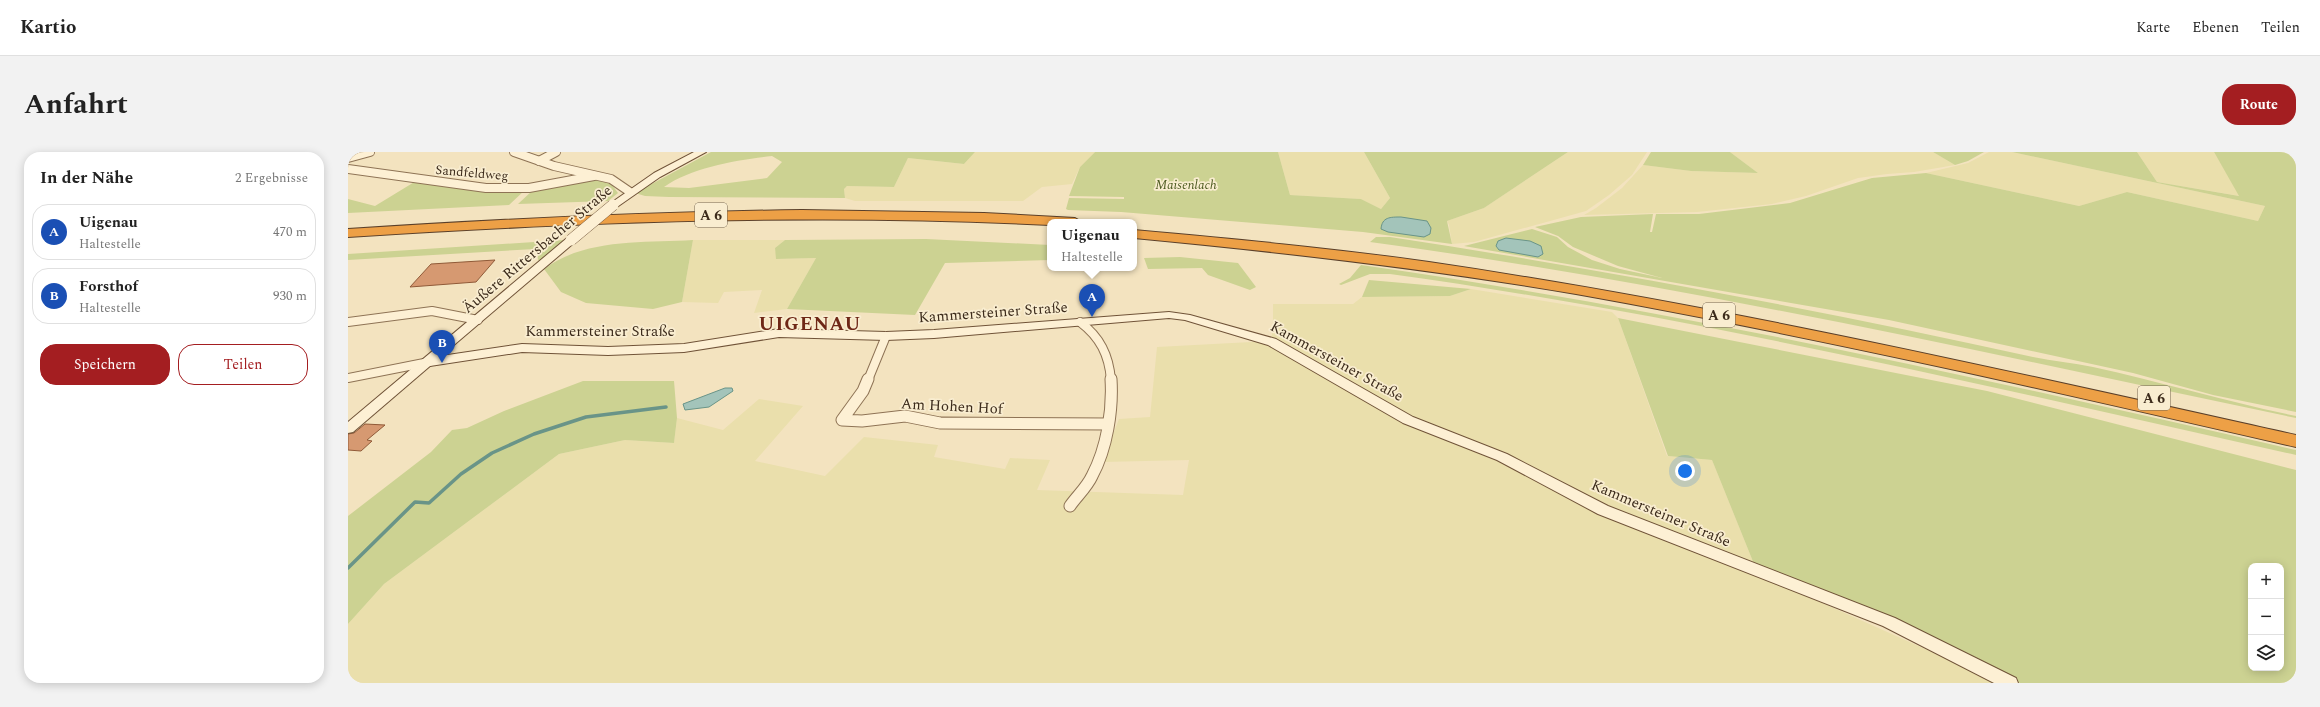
<!DOCTYPE html>
<html lang="de">
<head>
<meta charset="utf-8">
<style>
	:root { --surface:#fff; --page:#f2f2f2; --text:#222; --muted:#767676; --line:#e0e0e0; --accent:#a41e21 }
	body { margin:0; font-family:Spectral,serif; background:var(--page); color:var(--text) }
	.controls { position:absolute; right:12px; bottom:12px; display:grid; overflow:hidden; border-radius:8px; box-shadow:0 2px 10px #0003 }
	.controls button { width:36px; height:36px; display:grid; place-items:center; padding:0; border:0; border-bottom:1px solid var(--line); background:var(--surface); color:var(--text); font:20px sans-serif }
	.you { position:absolute; left:1337px; top:319px; width:14px; height:14px; margin:-10px; border:3px solid #fff; border-radius:50%; background:#1a73e8; box-shadow:0 0 0 6px #1a73e833 }
	.badge { display:grid; place-items:center; width:26px; height:26px; border-radius:50%; background:var(--accent); color:#fff; font-size:13px; font-weight:700 }
	.pin { position:absolute; translate:-50% -33px; filter:drop-shadow(0 1px 2px #0008) }
	.pin::after { content:''; position:absolute; top:21px; width:14px; height:12px; background:inherit; clip-path:polygon(0 0,100% 0,50% 100%) }
	.popup { position:absolute; left:699px; top:67px; width:90px; height:52px; box-sizing:border-box; display:grid; place-content:center; border-radius:8px; background:var(--surface); filter:drop-shadow(0 1px 3px #0005); font-size:13px; white-space:nowrap; color:var(--muted) }
	.popup b { font-size:15px; color:var(--text) }
	.popup::after { content:''; position:absolute; left:50%; top:100%; margin-left:-8px; border:8px solid transparent; border-top-color:var(--surface) }
	.list { margin:0; padding:0; list-style:none }
	h2 { display:flex; justify-content:space-between; align-items:center; height:52px; margin:0; padding:0 16px; font-size:17px }
	h2 small { font-size:13px; font-weight:400; color:var(--muted) }
	.list li { display:grid; grid-template-columns:26px 1fr auto; gap:12px; align-items:center; box-sizing:border-box; height:56px; margin:0 8px 8px; padding:0 8px; border:1px solid var(--line); border-radius:16px }
	.list b { display:block; font-size:15px; white-space:nowrap }
	.list p { margin:0; font-size:13px; white-space:nowrap; color:var(--muted) }
	.list em { font-size:13px; font-style:normal; color:var(--muted) }
	.actions { display:flex; gap:8px; padding:12px 16px }
	.actions a { flex:1; padding:9px 0; border:1px solid var(--accent); border-radius:16px; text-align:center; font-size:14px; color:var(--accent) }
	.actions .main { background:var(--accent); color:#fff }
	.icon { flex:none; width:22px; height:22px; fill:none; stroke:currentColor; stroke-width:2; stroke-linecap:round; stroke-linejoin:round }
	.map { position:relative; flex:none; width:1948px; height:531px; overflow:hidden; border-radius:16px }
	header { display:flex; align-items:center; gap:24px; box-sizing:border-box; height:56px; padding:0 20px; background:var(--surface); border-bottom:1px solid var(--line) }
	header strong { font-size:19px }
	nav { display:flex; gap:22px; margin-inline-start:auto; font-size:14px }
	.intro { display:flex; align-items:center; justify-content:space-between; box-sizing:border-box; height:96px; padding:0 24px }
	h1 { margin:0; font-size:28px }
	.button { padding:10px 18px; border-radius:16px; background:var(--accent); color:#fff; font-size:14px; font-weight:700 }
	main { display:flex; gap:24px; padding:0 24px }
	aside { flex:1; background:var(--surface); border-radius:16px; box-shadow:0 2px 10px #0003 }
	.map>svg:first-child { display:block }
	.farmland { fill:#eadfac }
	.green { fill:#ccd292; fill-rule:evenodd }
	.water { fill:#a3c4ba; stroke:#699488 }
	.lines { fill:none; stroke-linecap:round; stroke-linejoin:round }
	.stream { stroke:#699488; stroke-width:3.5 }
	.building { fill:#d69971; stroke:#905a38 }
	.street-far1-casing { stroke:#8e7355; stroke-width:10 }
	.street-casing { stroke:#8e7355; stroke-width:13 }
	.secondary-casing { stroke:#705338; stroke-width:2 }
	.highway-casing { stroke:#5b402a; stroke-width:2 }
	.street-far1 { stroke:#fdf0d4; stroke-width:8 }
	.street { stroke:#fdf0d4; stroke-width:11 }
	.secondary { fill:#fdf0d4; fill-rule:evenodd }
	.highway { fill:#eda046; fill-rule:evenodd }
	.secondary-bridge-casing { stroke:#705338; stroke-width:12; stroke-linecap:butt }
	.secondary-bridge { stroke:#fdf0d4; stroke-width:11 }
	.labels { text-anchor:middle; stroke-width:3.5; stroke-linejoin:round; paint-order:stroke }
	.far-street-label { font-size:13px; fill:#3c2b1b; stroke:#f9edd0 }
	.far-park-label { font-size:13px; font-style:italic; fill:#4d5b20; stroke:#f9edd0 }
	.shield { fill:#f9edd0; stroke:#756551; stroke-width:1 }
	.shield-label { font-size:14px; font-weight:bold; fill:#3c2b1b }
	.street-label { font-size:15px; fill:#3c2b1b; stroke:#f9edd0 }
	.district-label { font-size:19px; font-weight:bold; letter-spacing:1px; fill:#6e2716; stroke:#f9edd0 }
</style>
</head>
<body>
<header>
<strong>Kartio</strong>
<nav><a>Karte</a><a>Ebenen</a><a>Teilen</a></nav>
</header>
<div class="intro"><h1>Anfahrt</h1><a class="button">Route</a></div>
<main>
<aside>
<h2>In der Nähe<small>2 Ergebnisse</small></h2>
<ul class="list">
<li><span class="badge" style="background:#1a4fb4">A</span><div><b>Uigenau</b><p>Haltestelle</p></div><em>470 m</em></li>
<li><span class="badge" style="background:#1a4fb4">B</span><div><b>Forsthof</b><p>Haltestelle</p></div><em>930 m</em></li>
</ul>
<div class="actions"><a class="main">Speichern</a><a>Teilen</a></div>
</aside>
<div class="map">
<svg width="1948" height="531" viewBox="0 0 1948 531">
	<rect width="100%" height="100%" fill="#f3e3bf"/>
	<!-- farmland -->
	<g class="farmland">
		<polygon points="627,0 747,0 732,15 724,32 694,35 675,49 507,49 497,46 496,37 499,34 546,35 560,6 616,12"/>
		<polygon points="930,0 1016,0 1042,46 1033,57 1013,47 942,43"/>
		<polygon points="1220,0 1299,0 1284,23 1261,43 1238,59 1126,90 1104,92 1101,73 1099,69 1136,56"/>
		<polygon points="1382,0 1585,0 1607,13 1566,20 1539,22 1510,26 1458,44 1424,52 1349,60 1236,63 1248,56 1274,36 1295,13 1343,19 1410,21"/>
		<polygon points="1641,0 1664,0 1917,54 1910,69 1779,40 1731,54 1578,21 1620,11"/>
		<polygon points="1789,0 1866,0 1892,44 1809,30"/>
		<polygon points="345,88 437,88 427,96 429,107 468,106 439,157 406,161 414,138 376,140 370,151 334,150"/>
		<polygon points="1123,137 1264,160 1270,166 1319,304 1364,308 1406,412 1405,420 1649,529 1648,531 0,531 0,472 36,432 211,302 277,288 326,291 329,266 375,278 411,247 455,254 407,309 477,324 516,285 590,293 586,305 657,317 662,306 702,308 689,338 835,343 841,308 754,310 771,267 802,265 809,195 922,189 925,179 925,152 1005,152 1014,145 1102,144"/>
	</g>
	<!-- green -->
	<g class="green">
		<path d="M 363,0 L 627,0 L 616,12 L 560,6 L 546,35 L 499,34 L 496,37 L 497,46 L 321,45 L 297,44 L 287,41 ZM 424,4 L 434,10 L 419,26 L 341,36 L 316,35 C 344,15 390,8 424,4 Z"/>
		<polygon points="747,0 930,0 942,43 1013,47 1033,57 1042,46 1016,0 1220,0 1136,56 1099,69 1104,92 1015,80 773,60 720,58 718,57 721,46 776,47 776,45 721,44 732,15"/>
		<polygon points="1303,0 1382,0 1410,21 1343,19 1295,13"/>
		<polygon points="1585,0 1636,0 1620,9 1607,13"/>
		<polygon points="1664,0 1789,0 1809,30 1891,44 1866,0 1948,0 1948,260 1865,243 1785,221 1541,168 1116,94 1184,77 1209,85 1220,95 1244,108 1272,117 1314,126 1270,114 1225,95 1210,84 1187,75 1233,65 1305,62 1302,80 1304,80 1308,62 1351,62 1442,51 1524,26 1578,21 1731,54 1779,40 1910,69 1917,54"/>
		<polygon points="248,26 261,29 270,41 260,49 170,52 185,38"/>
		<polygon points="68,29 177,38 161,53 0,61 0,47 27,54"/>
		<path d="M 1028,85 L 1042,85 C 1258,118 1472,158 1685,205 C 1705,209 1725,211 1745,215 C 1813,230 1880,250 1948,264 L 1948,266 C 1640,201 1334,132 1022,90 Z"/>
		<polygon points="578,87 702,93 702,108 597,111 567,163 439,157 468,106 428,107 427,96 437,88"/>
		<polygon points="216,88 191,110 187,97 0,108 0,102"/>
		<path d="M 345,88 L 334,150 L 305,157 L 238,151 L 213,140 L 196,117 C 238,86 295,91 345,88 Z"/>
		<polygon points="832,105 890,111 908,135 902,138 860,123 854,116 800,117 796,106"/>
		<path d="M 1013,113 C 1328,158 1638,227 1948,298 L 1948,303 C 1647,236 1347,164 1042,122 L 1022,122 L 993,133 L 991,132 L 1002,126 Z"/>
		<polygon points="1021,128 1123,137 1102,144 1014,145"/>
		<path d="M 1270,166 L 1639,239 L 1948,318 L 1948,531 L 1672,531 L 1634,511 L 1406,412 L 1364,308 L 1320,304 ZM 1903,414 L 1933,414 L 1933,516 L 1903,516 Z"/>
		<polygon points="235,229 326,229 329,266 326,291 277,288 211,302 36,432 0,472 0,364 83,300 104,278 119,276 156,259"/>
	</g>
	<!-- water -->
	<g class="water">
		<path d="M 1053,65 L 1079,69 L 1083,76 L 1082,82 L 1076,85 L 1040,80 L 1033,77 C 1034,65 1042,65 1053,65 Z"/>
		<polygon points="1158,86 1182,89 1193,94 1195,102 1190,105 1151,98 1148,94 1150,89"/>
		<polygon points="377,236 384,236 385,239 361,255 337,258 335,252"/>
	</g>
	<g class="lines">
		<!-- stream -->
		<polyline class="stream" points="0,416 67,350 81,351 113,322 144,301 186,282 238,265 318,255"/>
	</g>
	<!-- building -->
	<g class="building">
		<polygon points="147,108 128,130 62,135 83,112"/>
		<polygon points="17,272 37,273 19,288 24,289 13,299 0,298 0,282 6,281"/>
	</g>
	<g class="lines">
		<!-- street-far1 casing -->
		<g class="street-far1-casing">
			<g id="street-far1">
				<polyline points="166,0 206,14 263,27 282,40"/>
				<polyline points="0,6 22,0"/>
				<polyline points="191,9 208,0"/>
				<polyline points="0,17 138,36 181,36 246,24"/>
				<polyline points="0,170 84,159 130,168"/>
				<path d="M 732,170 C 752,185 761,203 763,228"/>
				<polyline points="0,226 81,210"/>
				<polyline points="520,228 538,184"/>
			</g>
		</g>
		<!-- street casing -->
		<g class="street-casing">
			<g id="street">
				<polyline points="520,227 515,239 494,268 514,269 557,264 592,271 760,272"/>
				<path d="M 722,354 C 729,344 739,335 744,324 C 759,296 765,258 763,227"/>
			</g>
		</g>
		<!-- secondary casing -->
		<g class="secondary-casing">
			<g id="secondary">
				<polygon points="346,0 358,0 312,25 269,55 261,55 260,53 306,21"/>
				<polygon points="223,85 227,86 227,90 93,204 174,192 260,195 336,192 431,177 538,180 586,178 821,160 842,163 928,187 1065,265 1159,302 1260,354 1547,466 1668,526 1670,531 1646,531 1535,474 1250,362 1149,308 1055,271 920,193 837,168 821,166 586,186 538,188 431,185 336,200 260,203 174,200 82,214 5,280 0,281 0,270 219,86"/>
			</g>
		</g>
		<!-- highway casing -->
		<g class="highway-casing">
			<g id="highway">
				<path d="M 454,58 L 636,61 L 727,66 L 734,70 L 702,70 L 702,73 C 468,61 234,70 0,85 L 0,77 C 151,67 303,60 454,58 Z"/>
				<path d="M 786,78 C 885,87 983,96 1081,110 C 1373,153 1660,219 1948,283 L 1948,295 C 1709,240 1469,185 1228,142 C 1081,117 934,100 786,86 Z"/>
			</g>
		</g>
		<!-- street-far1 -->
		<use href="#street-far1" class="street-far1"/>
		<!-- street -->
		<use href="#street" class="street"/>
		<!-- secondary -->
		<use href="#secondary" class="secondary"/>
		<!-- highway -->
		<use href="#highway" class="highway"/>
		<!-- secondary-bridge casing -->
		<g class="secondary-bridge-casing">
			<polyline id="secondary-bridge" points="223,88 265,53"/>
		</g>
		<!-- secondary-bridge -->
		<use href="#secondary-bridge" class="secondary-bridge"/>
	</g>
	<g class="labels">
		<!-- far-street labels -->
		<g class="far-street-label">
			<text transform="translate(124 20) rotate(5)" y="5">Sandfeldweg</text>
		</g>
		<!-- far-park labels -->
		<g class="far-park-label">
			<text x="838" y="37">Maisenlach</text>
		</g>
		<!-- shield labels -->
		<g class="shield">
			<rect x="347" y="51" width="32" height="24" rx="3"/>
			<rect x="1355" y="151" width="32" height="24" rx="3"/>
			<rect x="1790" y="234" width="32" height="24" rx="3"/>
		</g>
		<g class="shield-label">
			<text x="363" y="68">A 6</text>
			<text x="1371" y="168">A 6</text>
			<text x="1806" y="251">A 6</text>
		</g>
		<!-- street labels -->
		<g class="street-label">
			<text transform="translate(189 97) rotate(-40)" y="5">Äußere Rittersbacher Straße</text>
			<text transform="translate(645 160) rotate(-4)" y="5">Kammersteiner Straße</text>
			<text x="252" y="184">Kammersteiner Straße</text>
			<text transform="translate(989 209) rotate(29)" y="5">Kammersteiner Straße</text>
			<text transform="translate(604 254) rotate(3)" y="5">Am Hohen Hof</text>
			<text transform="translate(1313 361) rotate(23)" y="5">Kammersteiner Straße</text>
		</g>
		<!-- district labels -->
		<g class="district-label">
			<text x="462" y="178">UIGENAU</text>
		</g>
	</g>
</svg>
<div class="controls">
<button>+</button>
<button>−</button>
<button><svg class="icon" aria-label="layers" viewBox="0 0 24 24"><path d="M12 4l9 5-9 5-9-5zM3 14l9 5 9-5"/></svg></button>
</div>
<div class="you"></div>
<div class="pin badge" style="left:744px;top:165px;background:#1a4fb4">A</div>
<div class="popup"><b>Uigenau</b>Haltestelle</div>
<div class="pin badge" style="left:94px;top:211px;background:#1a4fb4">B</div>
</div>
</main>
</body>
</html>
